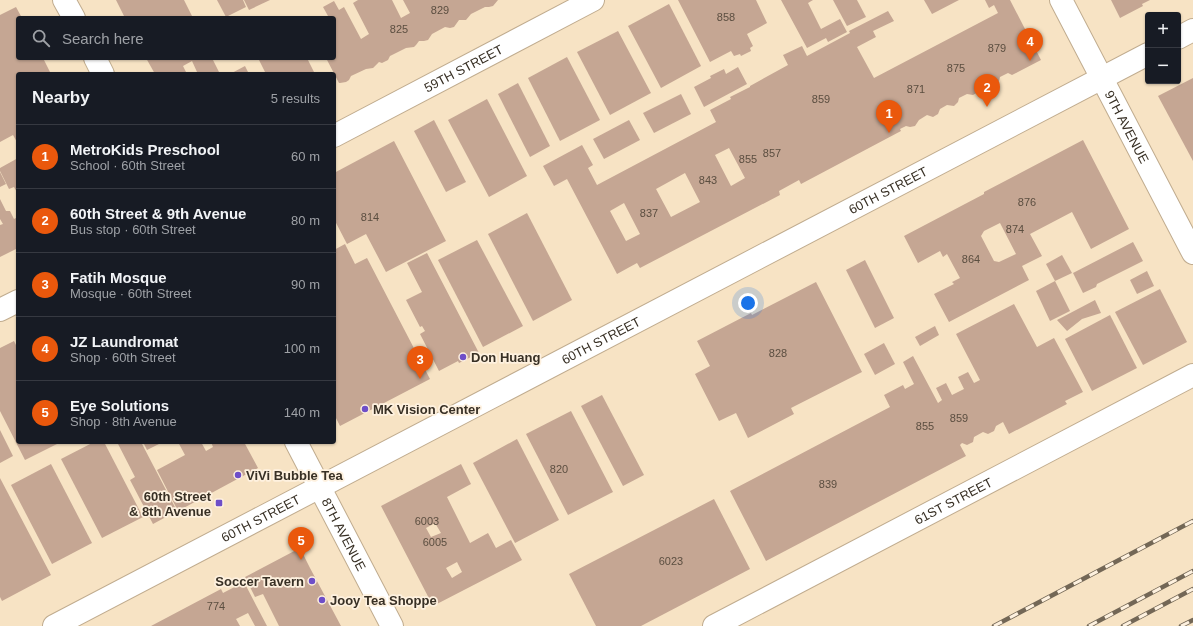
<!DOCTYPE html>
<html lang="en">
<head>
<meta charset="utf-8">
<style>
	:root { --surface:#171b24; --page:#242831; --text:#f1f3f6; --muted:#9ea1a6; --line:#363941; --accent:#ea580c }
	body { margin:0; font-family:Arial,sans-serif; background:var(--page); color:var(--text) }
	.controls { position:absolute; right:12px; top:12px; display:grid; overflow:hidden; border-radius:4px; box-shadow:0 1px 3px #0004 }
	.controls button { width:36px; height:36px; display:grid; place-items:center; padding:0; border:0; border-bottom:1px solid var(--line); background:var(--surface); color:var(--text); font:20px sans-serif }
	.you { position:absolute; left:748px; top:303px; width:14px; height:14px; margin:-10px; border:3px solid #fff; border-radius:50%; background:#1a73e8; box-shadow:0 0 0 6px #1a73e833 }
	.badge { display:grid; place-items:center; width:26px; height:26px; border-radius:50%; background:var(--accent); color:#fff; font-size:13px; font-weight:700 }
	.pin { position:absolute; translate:-50% -33px; filter:drop-shadow(0 1px 2px #0008) }
	.pin::after { content:''; position:absolute; top:21px; width:14px; height:12px; background:inherit; clip-path:polygon(0 0,100% 0,50% 100%) }
	.list { margin:0; padding:0; list-style:none }
	h2 { display:flex; justify-content:space-between; align-items:center; height:52px; margin:0; padding:0 16px; font-size:17px }
	h2 small { font-size:13px; font-weight:400; color:var(--muted) }
	.list li { display:grid; grid-template-columns:26px 1fr auto; gap:12px; align-items:center; box-sizing:border-box; height:64px; padding:0 16px; border-top:1px solid var(--line) }
	.list b { display:block; font-size:15px; white-space:nowrap }
	.list p { margin:0; font-size:13px; white-space:nowrap; color:var(--muted) }
	.list em { font-size:13px; font-style:normal; color:var(--muted) }
	.icon { flex:none; width:22px; height:22px; fill:none; stroke:currentColor; stroke-width:2; stroke-linecap:round; stroke-linejoin:round }
	.map { position:relative; flex:none; width:1193px; height:626px; overflow:hidden }
	.search { position:absolute; background:var(--surface); box-shadow:0 1px 3px #0004; left:16px; top:16px; width:320px; height:44px; display:flex; align-items:center; gap:10px; box-sizing:border-box; padding:0 14px; border-radius:4px; color:var(--muted); font-size:15px }
	.panel { position:absolute; background:var(--surface); box-shadow:0 1px 3px #0004; left:16px; top:72px; width:320px; height:372px; border-radius:4px }
	.map>svg:first-child { display:block }
	.building { fill:#c5a693; fill-rule:evenodd }
	.lines { fill:none; stroke-linecap:round; stroke-linejoin:round }
	.minor-casing { stroke:#c0ac8f; stroke-width:24 }
	.minor { stroke:#fff; stroke-width:22 }
	.rail-casing { stroke:#736756; stroke-width:4.5 }
	.rail { stroke:#fef1df; stroke-width:3; stroke-dasharray:9; stroke-linecap:butt }
	.poi-dot { fill:#6e4ec8; stroke:#fef1df; stroke-width:1.5 }
	.labels { text-anchor:middle; stroke-width:3.5; stroke-linejoin:round; paint-order:stroke }
	.number-label { font-size:11px; fill:#5b4e40 }
	.street-label { font-size:13px; fill:#383025; stroke:#fef1df }
	.poi-label { font-size:13px; font-weight:bold; fill:#383025; stroke:#fef1df; text-anchor:start }
</style>
</head>
<body>
<div class="map">
<svg width="1193" height="626" viewBox="0 0 1193 626">
	<rect width="100%" height="100%" fill="#f7e3c4"/>
	<!-- building -->
	<g class="building">
		<polygon points="116,0 184,0 193,18 125,18"/>
		<polygon points="217,0 243,0 246,7 226,17"/>
		<polygon points="244,0 270,0 249,10"/>
		<polygon points="358,0 392,0 401,18 410,13 403,0 498,0 493,6 489,7 485,7 471,14 466,20 459,20 454,27 450,28 445,27 432,34 428,40 424,41 419,41 416,45 414,47 406,48 390,56 388,60 382,63 379,62 373,68 366,69 351,76 349,80 346,82 340,83 339,83 326,58 334,58 334,18 324,18 328,16 323,7 334,1 339,10 344,7 361,39 369,34 353,3"/>
		<polygon points="678,0 756,0 767,23 747,34 753,46 750,48 751,51 741,56 740,54 734,56 731,51 710,62"/>
		<polygon points="781,0 813,0 808,3 821,29 840,19 847,32 828,42 826,38 807,48"/>
		<polygon points="833,0 857,0 866,17 847,26"/>
		<polygon points="924,0 959,0 932,14"/>
		<path d="M 985,0 L 1010,0 L 1041,60 L 1012,75 L 1008,73 L 1000,77 L 999,81 L 995,85 L 991,85 L 987,83 L 979,88 L 978,92 L 973,95 L 967,94 L 959,98 L 958,102 L 954,106 L 947,105 L 940,109 L 938,114 L 933,117 L 927,115 L 919,120 L 915,126 L 910,127 L 906,126 L 900,129 L 901,131 L 801,184 L 799,180 L 779,191 L 780,195 L 640,268 L 637,263 L 617,274 L 567,179 L 554,186 L 543,166 L 582,145 L 593,165 L 588,168 L 597,185 L 716,122 L 710,110 L 731,99 L 730,97 L 750,87 L 750,86 L 788,65 L 783,55 L 802,46 L 807,56 L 850,33 L 849,31 L 888,11 L 894,21 L 873,31 L 876,37 L 857,47 L 874,78 L 998,13 L 994,5 L 989,8 ZM 729,148 L 745,178 L 731,186 L 715,155 ZM 685,173 L 700,202 L 671,217 L 656,189 ZM 624,203 L 640,234 L 626,241 L 610,211 Z"/>
		<polygon points="1111,0 1150,0 1142,4 1143,6 1120,18"/>
		<polygon points="669,4 701,66 661,88 628,26"/>
		<polygon points="16,7 22,18 18,18 18,58 43,58 51,74 18,74 18,144 13,135 0,142 0,15"/>
		<polygon points="618,31 651,93 610,115 577,52"/>
		<polygon points="567,57 600,120 560,141 528,78"/>
		<polygon points="146,58 212,58 220,74 193,74 197,72 192,61 183,66 187,74 155,74"/>
		<polygon points="258,58 307,58 315,74 266,74"/>
		<polygon points="245,66 249,74 230,74"/>
		<polygon points="738,67 747,84 704,107 694,87 711,78 710,76 724,69 726,74"/>
		<polygon points="1193,78 1193,161 1158,96"/>
		<polygon points="518,83 550,146 530,157 498,94"/>
		<polygon points="681,94 691,114 654,133 643,113"/>
		<polygon points="487,99 527,176 489,197 448,120"/>
		<polygon points="434,120 466,182 446,192 414,131"/>
		<polygon points="629,120 640,140 604,159 593,139"/>
		<path d="M 1083,140 L 1129,229 L 1091,249 L 1072,212 L 1030,234 L 1042,256 L 1022,266 L 1029,280 L 949,322 L 934,294 L 954,284 L 952,282 L 960,278 L 947,254 L 943,257 L 940,251 L 918,263 L 904,236 L 984,194 L 984,192 ZM 1000,223 L 1016,254 L 999,262 L 994,261 L 981,236 L 984,231 Z"/>
		<polygon points="394,141 446,241 386,272 366,234 347,244 334,219 334,173"/>
		<polygon points="18,158 18,194 14,187 9,189 0,171 0,168"/>
		<polygon points="0,172 6,184 0,187"/>
		<polygon points="0,199 6,211 10,211 14,219 18,217 18,248 0,257 0,225 3,224 0,219"/>
		<polygon points="527,213 572,300 533,321 488,234"/>
		<polygon points="477,240 523,326 483,347 438,260"/>
		<polygon points="1133,242 1143,261 1097,284 1096,287 1083,293 1073,273"/>
		<polygon points="345,244 355,264 367,258 430,379 340,426 334,414 334,250"/>
		<polygon points="427,253 479,353 459,363 458,361 439,371 420,334 425,331 422,326 420,327 406,300 422,292 407,263"/>
		<polygon points="1062,255 1072,273 1055,281 1046,264"/>
		<polygon points="865,260 894,318 875,328 846,270"/>
		<polygon points="1147,271 1154,286 1137,294 1130,280"/>
		<polygon points="1055,281 1070,311 1050,321 1036,291"/>
		<polygon points="816,282 862,372 791,408 794,414 748,438 736,413 719,421 695,374 710,366 697,341 751,313 752,315"/>
		<polygon points="1160,289 1187,342 1143,365 1115,312"/>
		<polygon points="1095,300 1101,313 1082,319 1067,331 1057,320"/>
		<polygon points="1014,304 1037,347 1054,338 1083,392 1065,401 1067,404 1009,434 1003,422 996,426 994,431 988,434 983,432 974,437 973,442 967,445 962,443 960,445 966,456 766,561 730,491 890,407 884,395 903,385 905,389 914,384 903,362 913,356 938,403 942,400 936,388 946,383 952,395 964,389 958,377 968,372 974,383 980,380 956,334"/>
		<polygon points="1110,315 1137,368 1092,391 1065,339"/>
		<polygon points="935,326 939,335 920,346 915,337"/>
		<polygon points="14,341 18,349 18,442 61,442 25,460 0,411 0,348"/>
		<polygon points="884,343 895,364 875,375 864,354"/>
		<polygon points="602,395 644,475 623,486 581,406"/>
		<polygon points="571,411 613,492 568,515 526,434"/>
		<polygon points="0,430 13,456 0,463"/>
		<polygon points="517,439 559,520 515,543 473,463"/>
		<polygon points="94,442 104,442 143,517 102,538 61,459"/>
		<polygon points="117,442 141,442 177,511 153,524 130,480 135,477"/>
		<polygon points="143,442 163,442 147,450"/>
		<polygon points="178,442 201,442 206,451 213,447 211,442 244,442 258,468 178,511 157,470 185,455"/>
		<polygon points="51,464 92,543 52,564 11,485"/>
		<path d="M 461,464 L 471,484 L 447,497 L 470,543 L 488,533 L 496,548 L 511,540 L 522,560 L 433,606 L 381,506 ZM 435,523 L 441,533 L 431,537 L 426,528 ZM 457,562 L 462,572 L 452,578 L 446,568 Z"/>
		<polygon points="0,478 51,575 2,601 0,597"/>
		<polygon points="714,499 750,569 641,626 596,626 569,574"/>
		<polygon points="300,548 310,568 341,626 279,626 263,594 255,597 245,577"/>
		<polygon points="244,582 267,626 255,626 248,613 236,619 240,626 151,626 221,589 223,593"/>
	</g>
	<g class="lines">
		<!-- minor casing -->
		<g class="minor-casing">
			<g id="minor">
				<polyline points="64,0 74,18"/>
				<path id="s1" d="M 1061,0 L 1193,253"/>
				<polyline points="1178,38 1193,30"/>
				<polyline points="95,58 103,74"/>
				<path id="s2" d="M 334,136 L 593,0"/>
				<polyline points="0,310 18,301"/>
				<path id="s3" d="M 296,442 L 392,626"/>
				<path id="s4" d="M 54,626 L 1148,54"/>
				<path id="s5" d="M 714,626 L 1193,375"/>
			</g>
		</g>
		<!-- minor -->
		<use href="#minor" class="minor"/>
		<!-- rail casing -->
		<g class="rail-casing">
			<g id="rail">
				<polyline points="994,626 1193,521"/>
				<polyline points="1089,626 1193,571"/>
				<polyline points="1123,626 1193,589"/>
				<polyline points="1181,626 1193,620"/>
			</g>
		</g>
		<!-- rail -->
		<use href="#rail" class="rail"/>
	</g>
	<!-- markers -->
	<g class="poi-dot">
		<circle cx="463" cy="357" r="4"/>
		<circle cx="365" cy="409" r="4"/>
		<circle cx="238" cy="475" r="4"/>
		<rect x="215" y="499" width="8" height="8" rx="2"/>
		<circle cx="312" cy="581" r="4"/>
		<circle cx="322" cy="600" r="4"/>
	</g>
	<g class="labels">
		<!-- number labels -->
		<g class="number-label">
			<text x="440" y="14">829</text>
			<text x="726" y="21">858</text>
			<text x="399" y="33">825</text>
			<text x="997" y="52">879</text>
			<text x="956" y="72">875</text>
			<text x="916" y="93">871</text>
			<text x="821" y="103">859</text>
			<text x="772" y="157">857</text>
			<text x="748" y="163">855</text>
			<text x="708" y="184">843</text>
			<text x="1027" y="206">876</text>
			<text x="649" y="217">837</text>
			<text x="370" y="221">814</text>
			<text x="1015" y="233">874</text>
			<text x="971" y="263">864</text>
			<text x="778" y="357">828</text>
			<text x="959" y="422">859</text>
			<text x="925" y="430">855</text>
			<text x="559" y="473">820</text>
			<text x="828" y="488">839</text>
			<text x="427" y="525">6003</text>
			<text x="435" y="546">6005</text>
			<text x="671" y="565">6023</text>
			<text x="216" y="610">774</text>
		</g>
		<!-- street labels -->
		<g class="street-label">
			<text dy="5" stroke="none"><textPath href="#s2" startOffset="146">59TH STREET</textPath></text>
			<text dy="5" stroke="none"><textPath href="#s1" startOffset="143">9TH AVENUE</textPath></text>
			<text dy="5" stroke="none"><textPath href="#s4" startOffset="941">60TH STREET</textPath></text>
			<text dy="5" stroke="none"><textPath href="#s4" startOffset="617">60TH STREET</textPath></text>
			<text dy="5" stroke="none"><textPath href="#s5" startOffset="270">61ST STREET</textPath></text>
			<text dy="5" stroke="none"><textPath href="#s4" startOffset="233">60TH STREET</textPath></text>
			<text dy="5" stroke="none"><textPath href="#s3" startOffset="104">8TH AVENUE</textPath></text>
		</g>
		<!-- poi labels -->
		<g class="poi-label">
			<text x="471" y="362">Don Huang</text>
			<text x="373" y="414">MK Vision Center</text>
			<text x="246" y="480">ViVi Bubble Tea</text>
			<text x="211" y="501" text-anchor="end">60th Street<tspan x="211" dy="15">&amp; 8th Avenue</tspan></text>
			<text x="304" y="586" text-anchor="end">Soccer Tavern</text>
			<text x="330" y="605">Jooy Tea Shoppe</text>
		</g>
	</g>
</svg>
<div class="controls">
<button>+</button>
<button>−</button>
</div>
<div class="you"></div>
<div class="pin badge" style="left:889px;top:133px">1</div>
<div class="pin badge" style="left:987px;top:107px">2</div>
<div class="pin badge" style="left:420px;top:379px">3</div>
<div class="pin badge" style="left:1030px;top:61px">4</div>
<div class="pin badge" style="left:301px;top:560px">5</div>
<div class="search"><svg class="icon" aria-label="search" viewBox="0 0 24 24"><circle cx="10" cy="10" r="6"/><path d="M15 15l6 6"/></svg>Search here</div>
<section class="panel">
<h2>Nearby<small>5 results</small></h2>
<ul class="list">
<li><span class="badge">1</span><div><b>MetroKids Preschool</b><p>School · 60th Street</p></div><em>60 m</em></li>
<li><span class="badge">2</span><div><b>60th Street &amp; 9th Avenue</b><p>Bus stop · 60th Street</p></div><em>80 m</em></li>
<li><span class="badge">3</span><div><b>Fatih Mosque</b><p>Mosque · 60th Street</p></div><em>90 m</em></li>
<li><span class="badge">4</span><div><b>JZ Laundromat</b><p>Shop · 60th Street</p></div><em>100 m</em></li>
<li><span class="badge">5</span><div><b>Eye Solutions</b><p>Shop · 8th Avenue</p></div><em>140 m</em></li>
</ul>
</section>
</div>
</body>
</html>
